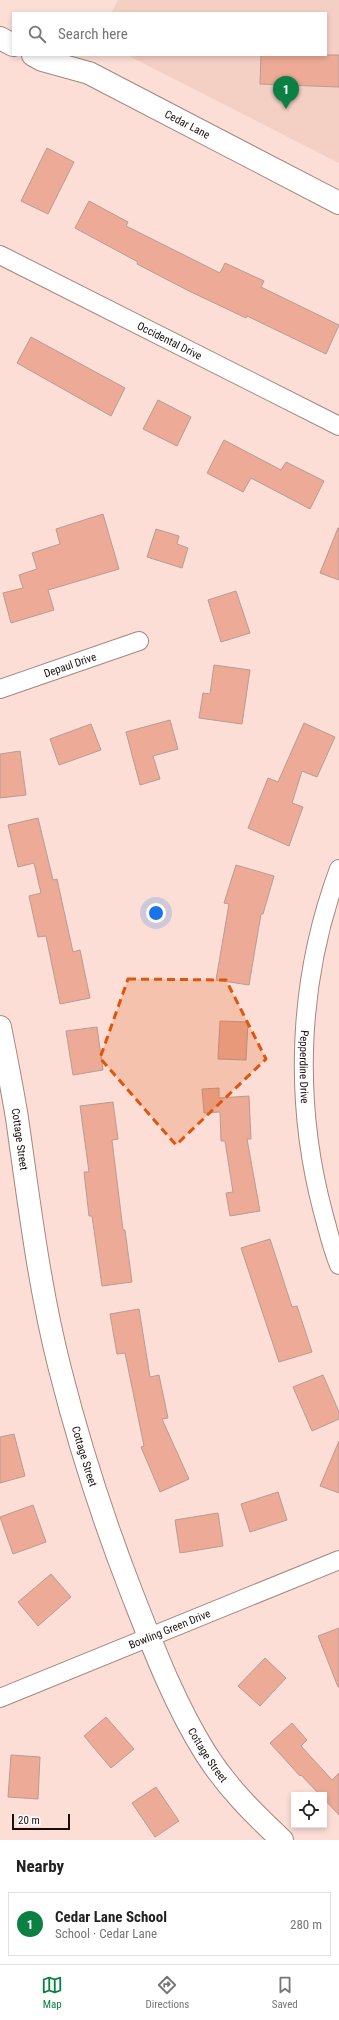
<!DOCTYPE html>
<html lang="en">
<head>
<meta charset="utf-8">
<style>
	:root { --surface:#fff; --page:#f6f6f6; --text:#222; --muted:#767676; --line:#e0e0e0; --accent:#0b8043 }
	body { margin:0; font-family:"Roboto Condensed",sans-serif; background:var(--page); color:var(--text) }
	.controls { position:absolute; right:12px; bottom:12px; display:grid; overflow:hidden; border-radius:0px; box-shadow:0 2px 6px #0003 }
	.controls button { width:36px; height:36px; display:grid; place-items:center; padding:0; border:0; border-bottom:1px solid var(--line); background:var(--surface); color:var(--text); font:20px sans-serif }
	.scale { position:absolute; left:12px; bottom:10px; width:58px; box-sizing:border-box; padding-left:4px; border:2px solid #170e0b; border-top:0; font-size:11px; line-height:14px; white-space:nowrap; color:#170e0b; -webkit-text-stroke:3px #fff; paint-order:stroke }
	.you { position:absolute; left:156px; top:913px; width:14px; height:14px; margin:-10px; border:3px solid #fff; border-radius:50%; background:#1a73e8; box-shadow:0 0 0 6px #1a73e833 }
	.badge { display:grid; place-items:center; width:26px; height:26px; border-radius:50%; background:var(--accent); color:#fff; font-size:13px; font-weight:700 }
	.pin { position:absolute; translate:-50% -33px; filter:drop-shadow(0 1px 2px #0008) }
	.pin::after { content:''; position:absolute; top:21px; width:14px; height:12px; background:inherit; clip-path:polygon(0 0,100% 0,50% 100%) }
	.list { margin:0; padding:0; list-style:none }
	h2 { display:flex; justify-content:space-between; align-items:center; height:52px; margin:0; padding:0 16px; font-size:17px }
	h2 small { font-size:13px; font-weight:400; color:var(--muted) }
	.list li { display:grid; grid-template-columns:26px 1fr auto; gap:12px; align-items:center; box-sizing:border-box; height:64px; margin:0 8px 8px; padding:0 8px; border:1px solid var(--line); border-radius:0px }
	.list b { display:block; font-size:15px; white-space:nowrap }
	.list p { margin:0; font-size:13px; white-space:nowrap; color:var(--muted) }
	.list em { font-size:13px; font-style:normal; color:var(--muted) }
	.icon { flex:none; width:22px; height:22px; fill:none; stroke:currentColor; stroke-width:2; stroke-linecap:round; stroke-linejoin:round }
	.map { position:relative; flex:none; width:339px; height:1840px; overflow:hidden }
	.search { position:absolute; background:var(--surface); box-shadow:0 2px 6px #0003; left:12px; right:12px; top:12px; height:44px; display:flex; align-items:center; gap:10px; box-sizing:border-box; padding:0 14px; border-radius:0px; color:var(--muted); font-size:15px }
	.sheet { height:124px; background:var(--surface) }
	nav { display:flex; justify-content:space-around; align-items:center; box-sizing:border-box; height:56px; border-top:1px solid var(--line); background:var(--surface); font-size:11px; color:var(--muted) }
	nav a { display:grid; justify-items:center; gap:2px }
	nav .on { color:var(--accent) }
	.map>svg:first-child { display:block }
	.built { fill:#f4cfc4 }
	.building { fill:#ecaa97; stroke:#b89c94 }
	.lines { fill:none; stroke-linecap:round; stroke-linejoin:round }
	.minor-casing { stroke:#a2877f; stroke-width:20 }
	.tertiary-casing { stroke:#a2877f; stroke-width:24 }
	.secondary-casing { stroke:#a2877f; stroke-width:24 }
	.minor { stroke:#fff; stroke-width:18 }
	.tertiary { stroke:#fff; stroke-width:22 }
	.secondary { stroke:#fff; stroke-width:22 }
	.marked { fill:#de550c; fill-opacity:0.2; stroke:#de550c; stroke-width:3; stroke-dasharray:8 5; stroke-linejoin:round }
	.labels { text-anchor:middle; stroke-width:3.5; stroke-linejoin:round; paint-order:stroke }
	.street-label { font-size:11px; fill:#170e0b; stroke:#fff }
</style>
</head>
<body>
<div class="map">
<svg width="339" height="1840" viewBox="0 0 339 1840">
	<rect width="100%" height="100%" fill="#fcded6"/>
	<!-- built -->
	<polygon class="built" points="118,0 339,0 339,163 127,55 326,55 326,13 111,13"/>
	<!-- building -->
	<g class="building">
		<polygon points="261,55 339,55 339,87 260,84"/>
		<polygon points="47,148 74,162 48,214 21,201"/>
		<polygon points="89,201 128,222 126,226 220,273 225,263 264,281 261,287 339,325 326,354 247,316 246,318 189,291 137,264 138,262 75,228"/>
		<polygon points="31,337 125,388 111,416 17,363"/>
		<polygon points="158,400 191,417 177,446 143,429"/>
		<polygon points="224,440 281,470 286,462 324,481 310,509 251,478 243,492 207,473"/>
		<polygon points="103,514 119,569 48,590 54,610 11,623 3,593 23,588 19,575 37,569 32,553 60,544 56,529"/>
		<polygon points="338,528 339,528 339,580 320,573"/>
		<polygon points="156,529 179,536 177,544 188,548 182,568 147,557"/>
		<polygon points="236,591 250,633 221,642 208,600"/>
		<polygon points="214,665 250,670 242,724 199,718 203,693 210,694"/>
		<polygon points="170,720 178,749 153,756 160,779 140,785 126,732"/>
		<polygon points="304,723 335,737 317,777 302,771 292,803 303,807 289,846 248,828 268,778 278,782"/>
		<polygon points="91,724 101,750 59,765 50,739"/>
		<polygon points="20,751 26,795 0,798 0,754"/>
		<polygon points="38,818 53,880 57,879 73,952 80,950 90,998 60,1004 46,936 38,937 29,896 41,893 34,863 18,867 8,825"/>
		<polygon points="236,865 274,876 263,914 261,914 249,985 216,980 229,904 224,903"/>
		<polygon points="220,1021 248,1022 246,1060 218,1059"/>
		<polygon points="97,1027 103,1070 73,1075 66,1031"/>
		<polygon points="219,1088 219,1098 249,1096 251,1139 247,1139 260,1211 230,1216 226,1193 233,1192 225,1141 221,1141 220,1112 204,1113 202,1089"/>
		<polygon points="113,1102 118,1139 112,1140 123,1230 125,1230 132,1282 102,1286 92,1216 89,1216 84,1172 89,1172 80,1106"/>
		<polygon points="270,1239 292,1307 297,1306 312,1352 279,1362 241,1248"/>
		<polygon points="139,1309 150,1377 159,1375 168,1418 162,1419 189,1479 160,1492 141,1447 144,1446 125,1353 117,1354 110,1314"/>
		<polygon points="323,1375 339,1412 339,1419 312,1431 293,1387"/>
		<polygon points="14,1434 25,1476 0,1483 0,1437"/>
		<polygon points="339,1441 339,1493 320,1486"/>
		<polygon points="278,1492 287,1520 250,1532 241,1504"/>
		<polygon points="33,1505 46,1542 13,1554 0,1517"/>
		<polygon points="218,1513 223,1546 180,1553 175,1520"/>
		<polygon points="51,1574 71,1597 38,1626 18,1602"/>
		<polygon points="339,1628 339,1687 338,1687 318,1636"/>
		<polygon points="265,1658 286,1678 260,1706 238,1686"/>
		<polygon points="106,1717 134,1749 111,1768 84,1736"/>
		<polygon points="292,1723 307,1740 301,1746 332,1780 339,1773 339,1815 324,1799 324,1795 320,1795 301,1775 300,1776 270,1743"/>
		<polygon points="11,1755 40,1757 38,1799 8,1797"/>
		<polygon points="156,1787 179,1821 155,1837 132,1803"/>
	</g>
	<g class="lines">
		<!-- minor casing -->
		<g class="minor-casing">
			<g id="minor">
				<path id="s1" d="M 0,255 L 339,426"/>
				<path id="s2" d="M 0,689 L 139,641"/>
				<path id="s3" d="M 339,869 C 298,979 293,1099 323,1212 C 328,1230 332,1248 339,1265"/>
				<path id="s4" d="M 0,1698 L 339,1560"/>
			</g>
		</g>
		<!-- tertiary casing -->
		<g class="tertiary-casing">
			<g id="tertiary">
				<path id="s5" d="M 0,1027 C 6,1057 12,1088 17,1118 C 29,1202 39,1287 60,1369 C 79,1444 103,1519 131,1591 C 153,1647 174,1703 206,1754 C 227,1787 254,1814 282,1840"/>
			</g>
		</g>
		<!-- secondary casing -->
		<g class="secondary-casing">
			<g id="secondary">
				<polyline points="0,38 13,45"/>
				<path id="s6" d="M 33,55 L 42,60 L 89,73 L 339,203"/>
			</g>
		</g>
		<!-- minor -->
		<use href="#minor" class="minor"/>
		<!-- tertiary -->
		<use href="#tertiary" class="tertiary"/>
		<!-- secondary -->
		<use href="#secondary" class="secondary"/>
	</g>
	<!-- marked area -->
	<path class="marked" d="M 128,979 L 226,980 L 266,1059 L 176,1145 L 100,1058 Z"/>
	<g class="labels">
		<!-- street labels -->
		<g class="street-label">
			<text dy="4" stroke="none"><textPath href="#s6" startOffset="170">Cedar Lane</textPath></text>
			<text dy="4" stroke="none"><textPath href="#s1" startOffset="190">Occidental Drive</textPath></text>
			<text dy="4" stroke="none"><textPath href="#s2" startOffset="74">Depaul Drive</textPath></text>
			<text dy="4" stroke="none"><textPath href="#s3" startOffset="202">Pepperdine Drive</textPath></text>
			<text dy="4" stroke="none"><textPath href="#s5" startOffset="114">Cottage Street</textPath></text>
			<text dy="4" stroke="none"><textPath href="#s5" startOffset="438">Cottage Street</textPath></text>
			<text dy="4" stroke="none"><textPath href="#s4" startOffset="183">Bowling Green Drive</textPath></text>
			<text dy="4" stroke="none"><textPath href="#s5" startOffset="762">Cottage Street</textPath></text>
		</g>
	</g>
</svg>
<div class="controls">
<button><svg class="icon" aria-label="locate" viewBox="0 0 24 24"><circle cx="12" cy="12" r="6"/><path d="M12 2v4M12 18v4M2 12h4M18 12h4"/></svg></button>
</div>
<div class="scale">20 m</div>
<div class="you"></div>
<div class="pin badge" style="left:286px;top:109px">1</div>
<div class="search"><svg class="icon" aria-label="search" viewBox="0 0 24 24"><circle cx="10" cy="10" r="6"/><path d="M15 15l6 6"/></svg>Search here</div>
</div>
<section class="sheet">
<h2>Nearby<small></small></h2>
<ul class="list">
<li><span class="badge">1</span><div><b>Cedar Lane School</b><p>School · Cedar Lane</p></div><em>280 m</em></li>
</ul>
</section>
<nav>
<a class="on"><svg class="icon" aria-label="map" viewBox="0 0 24 24"><path d="M3 6l6-2 6 2 6-2v14l-6 2-6-2-6 2zM9 4v14M15 6v14"/></svg>Map</a>
<a><svg class="icon" aria-label="directions" viewBox="0 0 24 24"><path d="M12 3l9 9-9 9-9-9zM9 14v-3h6M13 9l2 2-2 2"/></svg>Directions</a>
<a><svg class="icon" aria-label="saved" viewBox="0 0 24 24"><path d="M7 4h10v16l-5-4-5 4z"/></svg>Saved</a>
</nav>
</body>
</html>
